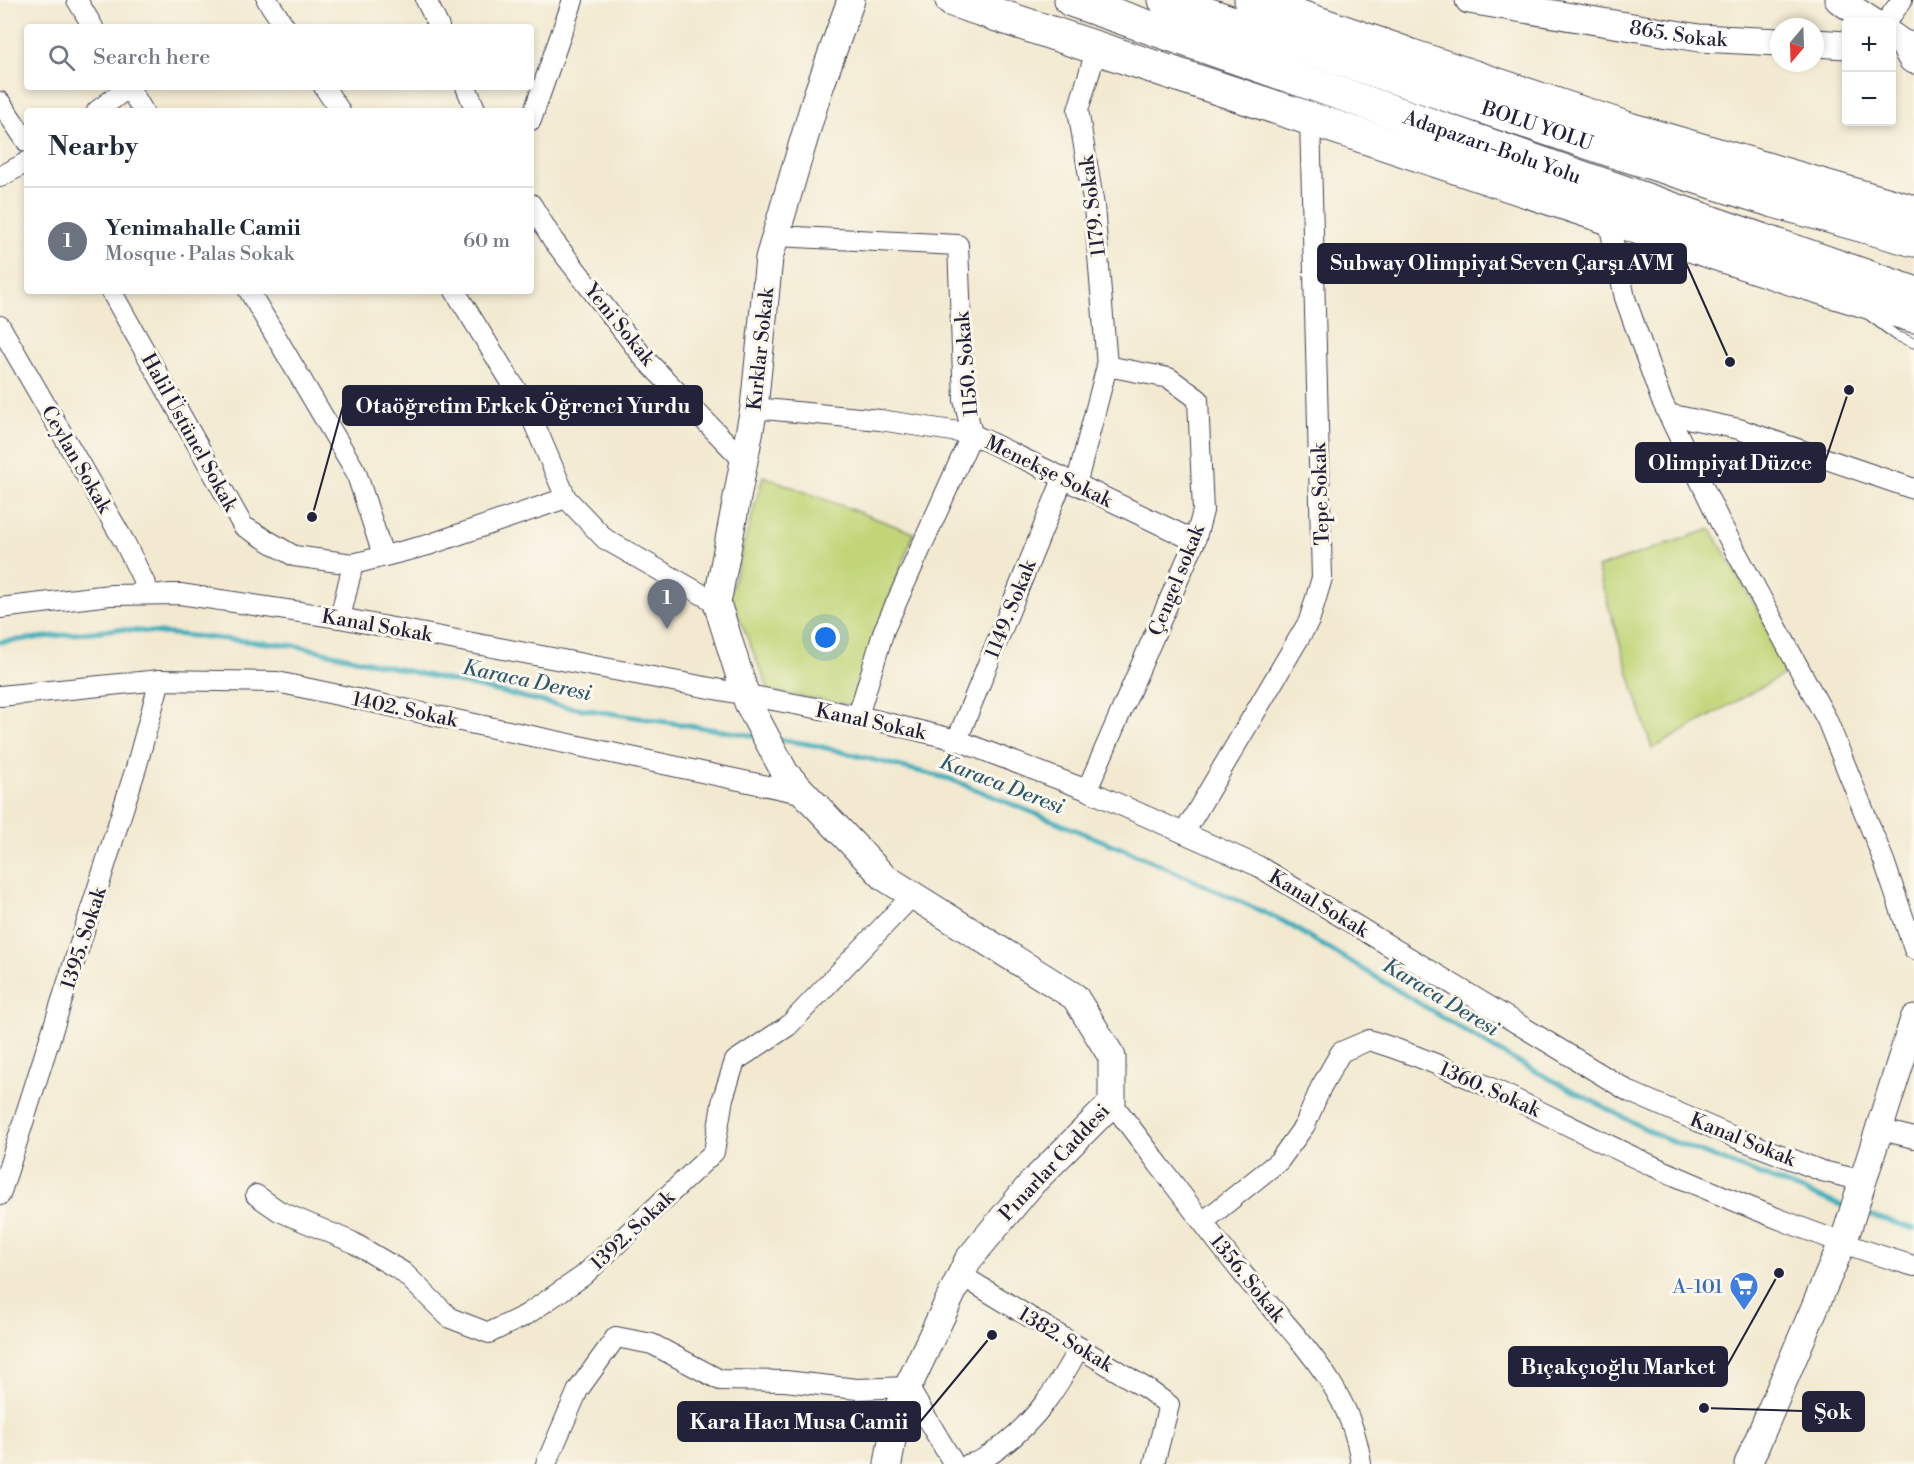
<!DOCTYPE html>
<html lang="en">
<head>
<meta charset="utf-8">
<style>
	:root { --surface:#fff; --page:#f6f6f7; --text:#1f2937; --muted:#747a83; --line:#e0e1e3; --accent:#1a73e8 }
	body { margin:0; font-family:"Libre Bodoni",serif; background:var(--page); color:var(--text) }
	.controls { position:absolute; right:18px; top:18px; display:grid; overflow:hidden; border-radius:6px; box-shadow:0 3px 9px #0003 }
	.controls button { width:54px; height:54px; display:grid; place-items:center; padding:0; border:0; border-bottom:2px solid var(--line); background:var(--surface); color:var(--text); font:30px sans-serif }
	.compass { position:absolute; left:1770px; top:18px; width:54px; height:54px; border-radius:50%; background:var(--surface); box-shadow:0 3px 9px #0003; rotate:199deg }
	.you { position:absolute; left:826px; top:638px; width:21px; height:21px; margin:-15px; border:4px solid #fff; border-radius:50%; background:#1a73e8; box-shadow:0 0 0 9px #1a73e833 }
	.badge { display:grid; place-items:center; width:39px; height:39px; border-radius:50%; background:var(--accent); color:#fff; font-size:20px; font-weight:700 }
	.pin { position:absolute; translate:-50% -50px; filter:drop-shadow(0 2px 3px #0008) }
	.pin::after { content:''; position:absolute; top:32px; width:21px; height:18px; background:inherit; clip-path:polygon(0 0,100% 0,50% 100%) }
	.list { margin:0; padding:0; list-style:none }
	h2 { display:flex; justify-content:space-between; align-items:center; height:78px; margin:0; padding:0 24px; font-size:26px }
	h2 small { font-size:20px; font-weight:400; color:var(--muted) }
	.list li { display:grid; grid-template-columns:39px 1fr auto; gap:18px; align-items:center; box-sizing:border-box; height:108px; padding:0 24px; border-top:2px solid var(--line) }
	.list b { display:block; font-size:22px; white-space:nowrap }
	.list p { margin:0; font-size:20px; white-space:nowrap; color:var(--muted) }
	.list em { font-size:20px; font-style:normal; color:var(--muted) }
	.icon { flex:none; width:33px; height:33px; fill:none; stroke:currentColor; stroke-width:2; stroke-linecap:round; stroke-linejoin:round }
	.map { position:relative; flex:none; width:1914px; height:1464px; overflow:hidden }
	.search { position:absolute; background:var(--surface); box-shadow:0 3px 9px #0003; left:24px; top:24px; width:510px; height:66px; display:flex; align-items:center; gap:15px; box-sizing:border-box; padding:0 21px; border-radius:6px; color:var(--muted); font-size:22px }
	.panel { position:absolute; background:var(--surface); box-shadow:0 3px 9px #0003; left:24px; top:108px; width:510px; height:186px; border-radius:6px }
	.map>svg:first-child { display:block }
	.green { fill:#c1d578; stroke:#727c5a; stroke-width:1.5 }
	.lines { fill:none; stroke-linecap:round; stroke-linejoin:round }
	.stream { stroke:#3dacba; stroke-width:5 }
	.lane-casing { stroke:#414051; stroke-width:11 }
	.street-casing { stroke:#414051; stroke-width:22 }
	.secondary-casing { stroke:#414051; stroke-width:29 }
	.highway-casing { stroke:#414051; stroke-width:35 }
	.lane { stroke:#fff; stroke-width:9 }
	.street { stroke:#fff; stroke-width:20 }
	.secondary { stroke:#fff; stroke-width:27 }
	.highway { stroke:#fff; stroke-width:33 }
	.labels { text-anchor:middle; stroke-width:6; stroke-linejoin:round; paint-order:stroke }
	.street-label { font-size:20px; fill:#22223b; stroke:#fbf7ec }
	.shop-label { font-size:20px; fill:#366cbe; stroke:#fbf7ec; text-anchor:end }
	.water-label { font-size:21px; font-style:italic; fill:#2d596e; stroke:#fbf7ec }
	.leader { fill:none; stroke:#22223b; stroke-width:2 }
	.callout-dot { fill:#22223b; stroke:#fbf7ec; stroke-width:2 }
	.callout { fill:#22223b; stroke:#22223b; stroke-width:2 }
	.callout-label { font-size:21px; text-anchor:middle; font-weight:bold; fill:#fff }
</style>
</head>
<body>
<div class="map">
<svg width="1914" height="1464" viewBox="0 0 1914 1464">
	<rect width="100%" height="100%" fill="#fbf7ec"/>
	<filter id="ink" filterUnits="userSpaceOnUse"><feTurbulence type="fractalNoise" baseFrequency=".0167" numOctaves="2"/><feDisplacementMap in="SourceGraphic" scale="12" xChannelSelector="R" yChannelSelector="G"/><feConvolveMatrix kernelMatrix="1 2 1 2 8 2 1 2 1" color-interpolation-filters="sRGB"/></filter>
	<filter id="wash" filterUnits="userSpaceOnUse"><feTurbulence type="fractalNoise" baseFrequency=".008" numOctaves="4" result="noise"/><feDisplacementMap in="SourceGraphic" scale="24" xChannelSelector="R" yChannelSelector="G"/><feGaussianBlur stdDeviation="1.35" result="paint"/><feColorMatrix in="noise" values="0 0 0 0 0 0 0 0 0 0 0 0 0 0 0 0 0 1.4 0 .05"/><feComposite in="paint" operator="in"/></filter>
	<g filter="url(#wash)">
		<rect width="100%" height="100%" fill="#f2e9d0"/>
		<!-- green -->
		<g class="green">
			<polygon points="763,476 914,533 850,705 769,691 730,595"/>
			<polygon points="1711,529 1792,670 1652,749 1597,568"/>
		</g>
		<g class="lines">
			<!-- stream -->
			<g class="stream">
				<polyline points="0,642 119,629 298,646 557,705 756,736"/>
				<polyline points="777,739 814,745 950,779 1140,856 1283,921 1503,1054 1661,1137 1845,1207"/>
				<polyline points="1860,1212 1914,1229"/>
			</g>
		</g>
	</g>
	<g filter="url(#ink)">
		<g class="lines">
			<!-- lane casing -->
			<g class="lane-casing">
				<polyline id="lane" points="1870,316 1897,336 1914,343"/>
			</g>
			<!-- street casing -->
			<g class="street-casing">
				<g id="street">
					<polyline points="77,0 93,27"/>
					<polyline points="267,0 285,27"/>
					<polyline points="426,0 439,27"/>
					<polyline points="1886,22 1902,0"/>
					<polyline points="1097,48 1078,110 1094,206 1107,366"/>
					<polyline points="129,87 143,111"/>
					<polyline points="324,87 340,111"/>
					<polyline points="466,87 476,111"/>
					<polyline points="0,102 27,142"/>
					<polyline points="97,111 129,87"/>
					<polyline points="531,120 573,0"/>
					<polyline points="0,177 27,162"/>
					<polyline points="531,204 553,240 644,358 744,461"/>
					<polyline points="1608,218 1625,298 1661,399 1721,524 1827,720 1884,861 1914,949"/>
					<polyline points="776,236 958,245 964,400 972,434 884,630 858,716"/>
					<polyline points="111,291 243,526 294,556 353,564 428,545 566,498"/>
					<polyline points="249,291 356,472 383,555"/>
					<polyline points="455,291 528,409 566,498 605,539 717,603"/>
					<polyline points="0,326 125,543 150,594"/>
					<polyline points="754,408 880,420 972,434 1195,541"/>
					<polyline points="1668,414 1739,429 1914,489"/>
					<polyline points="1076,485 1107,366 1169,378 1198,399 1203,511 1195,541 1087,790"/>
					<polyline points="0,608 110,595 180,594 340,618 858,716 957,740 1087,790 1258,866 1630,1092 1734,1137 1822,1171 1864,1181"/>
					<polyline points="340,618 353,564"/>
					<polyline points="0,696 160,680 277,682 805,794"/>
					<polyline points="957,740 1063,479"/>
					<polyline points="1184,833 1309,621 1322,578 1310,119"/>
					<path d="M 1112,1103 C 1156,1160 1198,1218 1243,1274 C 1290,1332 1352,1386 1361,1464"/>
					<polyline points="1878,1129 1914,1138"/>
					<polyline points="0,1195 136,768 160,680"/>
					<polyline points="256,1195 279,1211 352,1242 403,1272 450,1318 489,1333 526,1315 583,1276 714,1152 723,1098 735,1061 788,1026 913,895"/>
					<path d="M 1203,1222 L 1279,1161 L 1305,1125 L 1321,1087 L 1341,1052 L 1369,1040 C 1470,1071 1560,1124 1655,1167 C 1740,1204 1826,1240 1914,1266"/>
					<polyline points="961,1275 1147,1389 1169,1405 1154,1464"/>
					<polyline points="546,1464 578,1390 616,1337 652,1344 720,1380 785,1381 857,1389 908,1387 954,1464"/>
					<path d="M 969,1464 C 981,1462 988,1456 998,1449 C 1036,1421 1057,1389 1079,1347"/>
				</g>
			</g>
			<!-- secondary casing -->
			<g class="secondary-casing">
				<g id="secondary">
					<polyline points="851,0 817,95 769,258 754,408 717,603 748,703 785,773 884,877 1075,997 1112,1057 1112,1103 1032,1183 968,1260 897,1410 888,1464"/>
					<path id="s1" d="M 1469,0 L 1699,38 L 1779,42"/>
					<polyline points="1839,0 1873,22"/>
					<polyline points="1892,36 1909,48"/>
					<polyline points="1815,43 1846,45"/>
					<polyline points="1748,1464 1846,1234 1914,1019"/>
				</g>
			</g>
			<!-- highway casing -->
			<g class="highway-casing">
				<g id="highway">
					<polyline points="952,0 1796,280 1914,316"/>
					<path id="s2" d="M 1071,0 L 1914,293"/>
					<path id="s3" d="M 1165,0 L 1623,154 L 1774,201 L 1914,240"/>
					<polyline points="1251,0 1402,52"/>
					<polyline points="1382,46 1629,129 1914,212"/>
					<polyline points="1909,48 1914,57"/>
				</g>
			</g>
			<!-- lane -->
			<use href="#lane" class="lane"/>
			<!-- street -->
			<use href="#street" class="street"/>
			<!-- secondary -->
			<use href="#secondary" class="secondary"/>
			<!-- highway -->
			<use href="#highway" class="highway"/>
		</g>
	</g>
	<!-- icons -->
	<defs>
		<g id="supermarket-pin" transform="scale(1.5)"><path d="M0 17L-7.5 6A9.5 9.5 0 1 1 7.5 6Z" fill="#3f7fe0" stroke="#fbf7ec"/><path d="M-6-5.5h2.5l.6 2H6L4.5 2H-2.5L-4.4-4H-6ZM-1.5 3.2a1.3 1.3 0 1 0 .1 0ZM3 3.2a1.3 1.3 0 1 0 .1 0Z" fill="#fff"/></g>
	</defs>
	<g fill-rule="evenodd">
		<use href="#supermarket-pin" x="1744" y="1286"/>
	</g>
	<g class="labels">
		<!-- street labels -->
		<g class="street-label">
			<text dy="7" stroke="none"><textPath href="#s1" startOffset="212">865. Sokak</textPath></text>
			<text dy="7" stroke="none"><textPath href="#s3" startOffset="393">BOLU YOLU</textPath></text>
			<text dy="7" stroke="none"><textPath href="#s2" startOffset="446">Adapazarı-Bolu Yolu</textPath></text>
			<text transform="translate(1092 206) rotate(-97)" y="7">1179. Sokak</text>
			<text transform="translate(620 324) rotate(51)" y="7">Yeni Sokak</text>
			<text transform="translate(760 349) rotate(-84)" y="7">Kırklar Sokak</text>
			<text transform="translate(966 364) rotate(-95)" y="7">1150. Sokak</text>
			<text transform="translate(190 432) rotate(61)" y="7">Halil Üstünel Sokak</text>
			<text transform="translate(77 459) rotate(60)" y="7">Ceylan Sokak</text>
			<text transform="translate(1049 471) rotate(26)" y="7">Menekşe Sokak</text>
			<text transform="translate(1320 494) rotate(-92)" y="7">Tepe Sokak</text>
			<text transform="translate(1176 580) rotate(-68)" y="7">Çengel sokak</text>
			<text transform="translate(1010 609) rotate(-68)" y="7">1149. Sokak</text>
			<text transform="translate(377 625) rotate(10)" y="7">Kanal Sokak</text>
			<text transform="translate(405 709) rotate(12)" y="7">1402. Sokak</text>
			<text transform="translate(871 721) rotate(12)" y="7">Kanal Sokak</text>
			<text transform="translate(1319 903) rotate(31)" y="7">Kanal Sokak</text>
			<text transform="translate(83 938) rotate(-72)" y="7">1395. Sokak</text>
			<text transform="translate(1490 1089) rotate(24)" y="7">1360. Sokak</text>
			<text transform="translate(1743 1139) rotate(22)" y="7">Kanal Sokak</text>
			<text transform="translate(1054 1162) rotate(-47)" y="7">Pınarlar Caddesi</text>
			<text transform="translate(632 1230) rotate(-43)" y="7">1392. Sokak</text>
			<text transform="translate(1248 1278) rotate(51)" y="7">1356. Sokak</text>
			<text transform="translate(1066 1339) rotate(31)" y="7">1382. Sokak</text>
		</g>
		<!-- shop labels -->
		<g class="shop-label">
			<text x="1723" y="1293">A-101</text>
		</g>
		<!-- water labels -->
		<g class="water-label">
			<text transform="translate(527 680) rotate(12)" y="7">Karaca Deresi</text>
			<text transform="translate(1002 784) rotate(21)" y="7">Karaca Deresi</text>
			<text transform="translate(1441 997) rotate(31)" y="7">Karaca Deresi</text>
		</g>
	</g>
	<!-- callouts -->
	<path class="leader" d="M1730 362L1686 263M312 517L343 406M1849 390L1825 462M1779 1273L1727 1366M1704 1408L1803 1411M992 1335L920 1422"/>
	<g class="callout-dot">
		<circle cx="1730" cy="362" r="6"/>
		<circle cx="312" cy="517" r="6"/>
		<circle cx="1849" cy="390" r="6"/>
		<circle cx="1779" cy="1273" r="6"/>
		<circle cx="1704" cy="1408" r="6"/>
		<circle cx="992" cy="1335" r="6"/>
	</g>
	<g class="callout">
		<rect x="1318" y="244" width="368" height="39" rx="6"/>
		<rect x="343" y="386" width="359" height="39" rx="6"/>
		<rect x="1636" y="443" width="189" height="39" rx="6"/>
		<rect x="1509" y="1347" width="218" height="39" rx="6"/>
		<rect x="1803" y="1392" width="61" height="39" rx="6"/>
		<rect x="678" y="1402" width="242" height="39" rx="6"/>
	</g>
	<g class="callout-label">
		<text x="1502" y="270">Subway Olimpiyat Seven Çarşı AVM</text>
		<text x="523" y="413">Otaöğretim Erkek Öğrenci Yurdu</text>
		<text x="1730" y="470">Olimpiyat Düzce</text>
		<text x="1618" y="1374">Bıçakçıoğlu Market</text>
		<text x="1833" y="1419">Şok</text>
		<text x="799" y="1429">Kara Hacı Musa Camii</text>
	</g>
</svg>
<div class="controls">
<button>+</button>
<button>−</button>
</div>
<svg class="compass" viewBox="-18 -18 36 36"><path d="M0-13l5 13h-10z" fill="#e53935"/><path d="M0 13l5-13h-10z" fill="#747a83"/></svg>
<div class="you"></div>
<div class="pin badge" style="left:667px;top:629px;background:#6b7280">1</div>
<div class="search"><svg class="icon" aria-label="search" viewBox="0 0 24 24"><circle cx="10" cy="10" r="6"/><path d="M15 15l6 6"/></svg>Search here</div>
<section class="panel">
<h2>Nearby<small></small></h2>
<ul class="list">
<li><span class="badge" style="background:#6b7280">1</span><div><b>Yenimahalle Camii</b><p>Mosque · Palas Sokak</p></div><em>60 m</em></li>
</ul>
</section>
</div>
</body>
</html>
